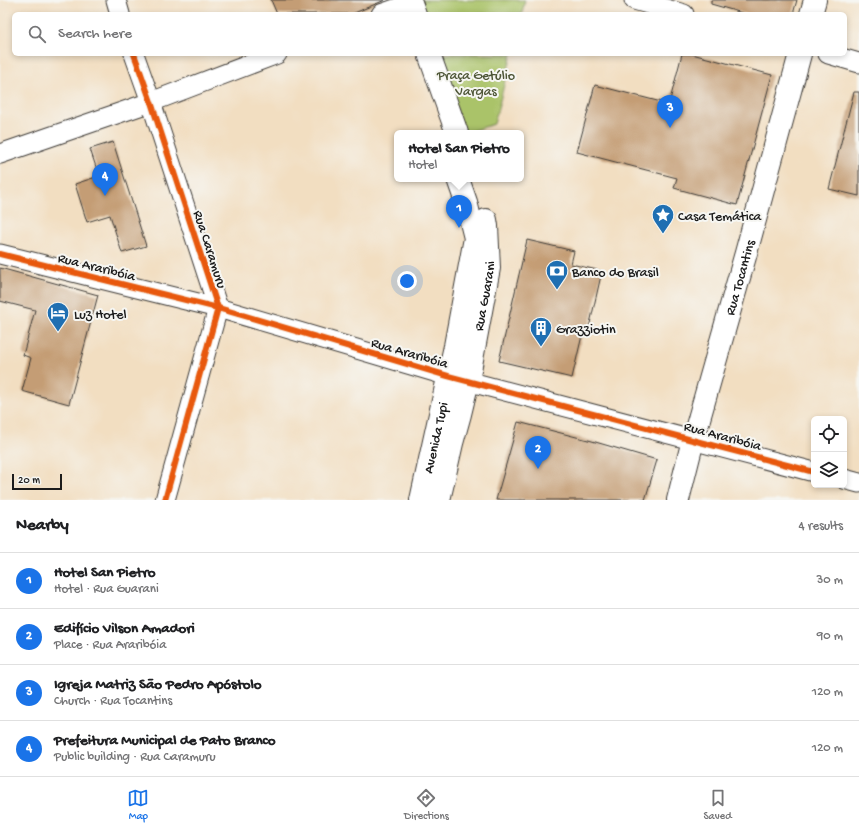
<!DOCTYPE html>
<html lang="en">
<head>
<meta charset="utf-8">
<style>
	:root { --surface:#fff; --page:#f2f2f2; --text:#202124; --muted:#757577; --line:#e0e0e0; --accent:#1a73e8 }
	body { margin:0; font-family:"Gochi Hand",sans-serif; background:var(--page); color:var(--text) }
	.controls { position:absolute; right:12px; bottom:12px; display:grid; overflow:hidden; border-radius:6px; box-shadow:0 2px 6px #0003 }
	.controls button { width:36px; height:36px; display:grid; place-items:center; padding:0; border:0; border-bottom:1px solid var(--line); background:var(--surface); color:var(--text); font:20px sans-serif }
	.scale { position:absolute; left:12px; bottom:10px; width:50px; box-sizing:border-box; padding-left:4px; border:2px solid #1c1c1c; border-top:0; font-size:11px; line-height:14px; white-space:nowrap; color:#1c1c1c; -webkit-text-stroke:3px #f6f6f2; paint-order:stroke }
	.you { position:absolute; left:407px; top:281px; width:14px; height:14px; margin:-10px; border:3px solid #fff; border-radius:50%; background:#1a73e8; box-shadow:0 0 0 6px #1a73e833 }
	.badge { display:grid; place-items:center; width:26px; height:26px; border-radius:50%; background:var(--accent); color:#fff; font-size:13px; font-weight:700 }
	.pin { position:absolute; translate:-50% -33px; filter:drop-shadow(0 1px 2px #0008) }
	.pin::after { content:''; position:absolute; top:21px; width:14px; height:12px; background:inherit; clip-path:polygon(0 0,100% 0,50% 100%) }
	.popup { position:absolute; left:394px; top:130px; width:130px; height:52px; box-sizing:border-box; display:grid; place-content:center; border-radius:6px; background:var(--surface); filter:drop-shadow(0 1px 3px #0005); font-size:13px; white-space:nowrap; color:var(--muted) }
	.popup b { font-size:15px; color:var(--text) }
	.popup::after { content:''; position:absolute; left:50%; top:100%; margin-left:-8px; border:8px solid transparent; border-top-color:var(--surface) }
	.list { margin:0; padding:0; list-style:none }
	h2 { display:flex; justify-content:space-between; align-items:center; height:52px; margin:0; padding:0 16px; font-size:17px }
	h2 small { font-size:13px; font-weight:400; color:var(--muted) }
	.list li { display:grid; grid-template-columns:26px 1fr auto; gap:12px; align-items:center; box-sizing:border-box; height:56px; padding:0 16px; border-top:1px solid var(--line) }
	.list b { display:block; font-size:15px; white-space:nowrap }
	.list p { margin:0; font-size:13px; white-space:nowrap; color:var(--muted) }
	.list em { font-size:13px; font-style:normal; color:var(--muted) }
	.icon { flex:none; width:22px; height:22px; fill:none; stroke:currentColor; stroke-width:2; stroke-linecap:round; stroke-linejoin:round }
	.map { position:relative; flex:none; width:859px; height:500px; overflow:hidden }
	.search { position:absolute; background:var(--surface); box-shadow:0 2px 6px #0003; left:12px; right:12px; top:12px; height:44px; display:flex; align-items:center; gap:10px; box-sizing:border-box; padding:0 14px; border-radius:6px; color:var(--muted); font-size:15px }
	.sheet { height:276px; background:var(--surface) }
	nav { display:flex; justify-content:space-around; align-items:center; box-sizing:border-box; height:56px; border-top:1px solid var(--line); background:var(--surface); font-size:11px; color:var(--muted) }
	nav a { display:grid; justify-items:center; gap:2px }
	nav .on { color:var(--accent) }
	.map>svg:first-child { display:block }
	.green { fill:#aac369; stroke:#637042 }
	.building { fill:#c49d74 }
	.lines { fill:none; stroke-linecap:round; stroke-linejoin:round }
	.tertiary-casing { stroke:#3c3935; stroke-width:21 }
	.secondary-casing { stroke:#3c3935; stroke-width:24 }
	.primary-casing { stroke:#3c3935; stroke-width:24 }
	.tertiary { stroke:#fff; stroke-width:19 }
	.secondary { stroke:#fff; stroke-width:22 }
	.primary { stroke:#fff; stroke-width:22 }
	.cycleway-casing { stroke:#f6f6f2; stroke-width:8 }
	.cycleway { stroke:#e8590c; stroke-width:6 }
	.labels { text-anchor:middle; stroke-width:4; stroke-linejoin:round; paint-order:stroke }
	.park-label { font-size:14px; fill:#4e5637; stroke:#f6f6f2 }
	.poi-label { font-size:14px; fill:#1c1c1c; stroke:#f6f6f2; text-anchor:start }
	.street-label { font-size:14px; fill:#1c1c1c; stroke:#f6f6f2 }
</style>
</head>
<body>
<div class="map">
<svg width="859" height="500" viewBox="0 0 859 500">
	<rect width="100%" height="100%" fill="#f6f6f2"/>
	<filter id="ink" filterUnits="userSpaceOnUse"><feTurbulence type="fractalNoise" baseFrequency=".025" numOctaves="2"/><feDisplacementMap in="SourceGraphic" scale="8" xChannelSelector="R" yChannelSelector="G"/><feConvolveMatrix kernelMatrix="1 2 1 2 8 2 1 2 1" color-interpolation-filters="sRGB"/></filter>
	<filter id="wash" filterUnits="userSpaceOnUse"><feTurbulence type="fractalNoise" baseFrequency=".012" numOctaves="4" result="noise"/><feDisplacementMap in="SourceGraphic" scale="16" xChannelSelector="R" yChannelSelector="G"/><feGaussianBlur stdDeviation="0.9" result="paint"/><feColorMatrix in="noise" values="0 0 0 0 0 0 0 0 0 0 0 0 0 0 0 0 0 1.4 0 .05"/><feComposite in="paint" operator="in"/></filter>
	<g filter="url(#wash)">
		<rect width="100%" height="100%" fill="#f2dec1"/>
		<!-- green -->
		<g class="green">
			<polygon points="416,0 525,0 522,14 421,14"/>
			<polygon points="436,54 512,54 494,124 465,133"/>
		</g>
		<g id="blocks">
			<!-- building -->
			<g class="building">
				<polygon points="271,0 385,0 352,14 277,14"/>
				<polygon points="711,0 797,0 793,14 746,14 711,4"/>
				<polygon points="682,54 692,54 772,75 737,205 674,188 677,178 577,152 595,85 669,104"/>
				<polygon points="854,92 859,92 859,196 829,189"/>
				<polygon points="113,142 146,246 122,253 110,215 87,222 75,184 99,176 90,149"/>
				<polygon points="527,240 574,251 571,264 602,271 589,328 584,327 572,378 499,361"/>
				<polygon points="0,268 98,295 69,404 22,391 31,358 23,355 35,310 0,301"/>
				<polygon points="518,422 592,441 657,460 645,500 496,500"/>
			</g>
		</g>
	</g>
	<g filter="url(#ink)">
		<use href="#blocks" fill-opacity="0" stroke="#3c3935" stroke-width="1"/>
		<g class="lines">
			<!-- tertiary casing -->
			<g class="tertiary-casing">
				<g id="tertiary">
					<polyline points="116,0 120,14"/>
					<polyline points="634,0 684,14"/>
					<polyline points="381,14 398,8"/>
					<polyline points="134,54 151,102 218,308 165,500"/>
					<polyline points="828,54 859,63"/>
					<polyline points="0,154 151,102 277,54"/>
					<polyline points="0,254 218,308 448,376 814,472"/>
					<polyline points="844,479 859,483"/>
				</g>
			</g>
			<!-- secondary casing -->
			<g class="secondary-casing">
				<g id="secondary">
					<polyline points="811,14 815,0"/>
					<path id="s1" d="M 678,500 L 693,440 L 746,253 L 800,54"/>
				</g>
			</g>
			<!-- primary casing -->
			<g class="primary-casing">
				<g id="primary">
					<polyline points="410,0 415,14"/>
					<polyline points="429,54 457,133"/>
					<path id="s2" d="M 421,500 L 455,346 L 475,238 L 466,202 L 458,179"/>
					<path id="s3" d="M 439,500 L 452,443 L 460,414 L 468,381 L 489,268 L 487,226 L 486,220"/>
				</g>
			</g>
			<!-- tertiary -->
			<use href="#tertiary" class="tertiary"/>
			<!-- secondary -->
			<use href="#secondary" class="secondary"/>
			<!-- primary -->
			<use href="#primary" class="primary"/>
			<!-- cycleway casing -->
			<g class="cycleway-casing">
				<g id="cycleway">
					<polyline points="134,54 151,102 218,308 165,500"/>
					<polyline points="0,254 218,308 448,376 814,472"/>
				</g>
			</g>
			<!-- cycleway -->
			<use href="#cycleway" class="cycleway"/>
		</g>
	</g>
	<!-- icons -->
	<defs>
		<g id="sight-pin" transform="scale(1.15)"><path d="M0 17L-7.5 6A9.5 9.5 0 1 1 7.5 6Z" fill="#1f6fb2" stroke="#f6f6f2"/><path d="M0-6L1.8-2.2L6-1.7L2.9 1.2L3.7 5.4L0 3.3L-3.7 5.4L-2.9 1.2L-6-1.7L-1.8-2.2Z" fill="#fff"/></g>
		<g id="bank-pin" transform="scale(1.15)"><path d="M0 17L-7.5 6A9.5 9.5 0 1 1 7.5 6Z" fill="#1f6fb2" stroke="#f6f6f2"/><path d="M-6-4H6V4H-6ZM0-2.3a2.3 2.3 0 1 0 0 4.6a2.3 2.3 0 1 0 0-4.6Z" fill="#fff"/></g>
		<g id="hotel-pin" transform="scale(1.15)"><path d="M0 17L-7.5 6A9.5 9.5 0 1 1 7.5 6Z" fill="#1f6fb2" stroke="#f6f6f2"/><path d="M-6-4.5h1.5V1H6V5H4.5V3h-9V5H-6ZM-4 0a1.8 1.8 0 1 1 3.6 0ZM.5 0V-2.5h3Q6-2.5 6 0Z" fill="#fff"/></g>
		<g id="building-pin" transform="scale(1.15)"><path d="M0 17L-7.5 6A9.5 9.5 0 1 1 7.5 6Z" fill="#1f6fb2" stroke="#f6f6f2"/><path d="M-4-6H4V6H1V3H-1V6H-4ZM-2.5-4.3h1.7v1.8h-1.7ZM.8-4.3h1.7v1.8H.8ZM-2.5-1h1.7V.8h-1.7ZM.8-1h1.7V.8H.8Z" fill="#fff"/></g>
	</defs>
	<g fill-rule="evenodd">
		<use href="#sight-pin" x="663" y="215"/>
		<use href="#bank-pin" x="557" y="271"/>
		<use href="#hotel-pin" x="58" y="313"/>
		<use href="#building-pin" x="541" y="328"/>
	</g>
	<g class="labels">
		<!-- park labels -->
		<g class="park-label">
			<text x="476" y="79">Praça Getúlio<tspan x="476" dy="16">Vargas</tspan></text>
		</g>
		<!-- poi labels -->
		<g class="poi-label">
			<text x="678" y="220">Casa Temática</text>
			<text x="572" y="276">Banco do Brasil</text>
			<text x="74" y="318">Luz Hotel</text>
			<text x="556" y="333">Grazziotin</text>
		</g>
		<!-- street labels -->
		<g class="street-label">
			<text transform="translate(211 249) rotate(72)" y="5">Rua Caramuru</text>
			<text transform="translate(97 266) rotate(14)" y="5">Rua Araribóia</text>
			<text dy="5" stroke="none"><textPath href="#s1" startOffset="231">Rua Tocantins</textPath></text>
			<text dy="5" stroke="none"><textPath href="#s3" startOffset="209">Rua Guarani</textPath></text>
			<text transform="translate(410 352) rotate(16)" y="5">Rua Araribóia</text>
			<text transform="translate(723 435) rotate(15)" y="5">Rua Araribóia</text>
			<text dy="5" stroke="none"><textPath href="#s2" startOffset="64">Avenida Tupi</textPath></text>
		</g>
	</g>
</svg>
<div class="controls">
<button><svg class="icon" aria-label="locate" viewBox="0 0 24 24"><circle cx="12" cy="12" r="6"/><path d="M12 2v4M12 18v4M2 12h4M18 12h4"/></svg></button>
<button><svg class="icon" aria-label="layers" viewBox="0 0 24 24"><path d="M12 4l9 5-9 5-9-5zM3 14l9 5 9-5"/></svg></button>
</div>
<div class="scale">20 m</div>
<div class="you"></div>
<div class="pin badge" style="left:459px;top:228px">1</div>
<div class="popup"><b>Hotel San Pietro</b>Hotel</div>
<div class="pin badge" style="left:538px;top:469px">2</div>
<div class="pin badge" style="left:670px;top:128px">3</div>
<div class="pin badge" style="left:105px;top:196px">4</div>
<div class="search"><svg class="icon" aria-label="search" viewBox="0 0 24 24"><circle cx="10" cy="10" r="6"/><path d="M15 15l6 6"/></svg>Search here</div>
</div>
<section class="sheet">
<h2>Nearby<small>4 results</small></h2>
<ul class="list">
<li><span class="badge">1</span><div><b>Hotel San Pietro</b><p>Hotel · Rua Guarani</p></div><em>30 m</em></li>
<li><span class="badge">2</span><div><b>Edifício Vilson Amadori</b><p>Place · Rua Araribóia</p></div><em>90 m</em></li>
<li><span class="badge">3</span><div><b>Igreja Matriz São Pedro Apóstolo</b><p>Church · Rua Tocantins</p></div><em>120 m</em></li>
<li><span class="badge">4</span><div><b>Prefeitura Municipal de Pato Branco</b><p>Public building · Rua Caramuru</p></div><em>120 m</em></li>
</ul>
</section>
<nav>
<a class="on"><svg class="icon" aria-label="map" viewBox="0 0 24 24"><path d="M3 6l6-2 6 2 6-2v14l-6 2-6-2-6 2zM9 4v14M15 6v14"/></svg>Map</a>
<a><svg class="icon" aria-label="directions" viewBox="0 0 24 24"><path d="M12 3l9 9-9 9-9-9zM9 14v-3h6M13 9l2 2-2 2"/></svg>Directions</a>
<a><svg class="icon" aria-label="saved" viewBox="0 0 24 24"><path d="M7 4h10v16l-5-4-5 4z"/></svg>Saved</a>
</nav>
</body>
</html>
